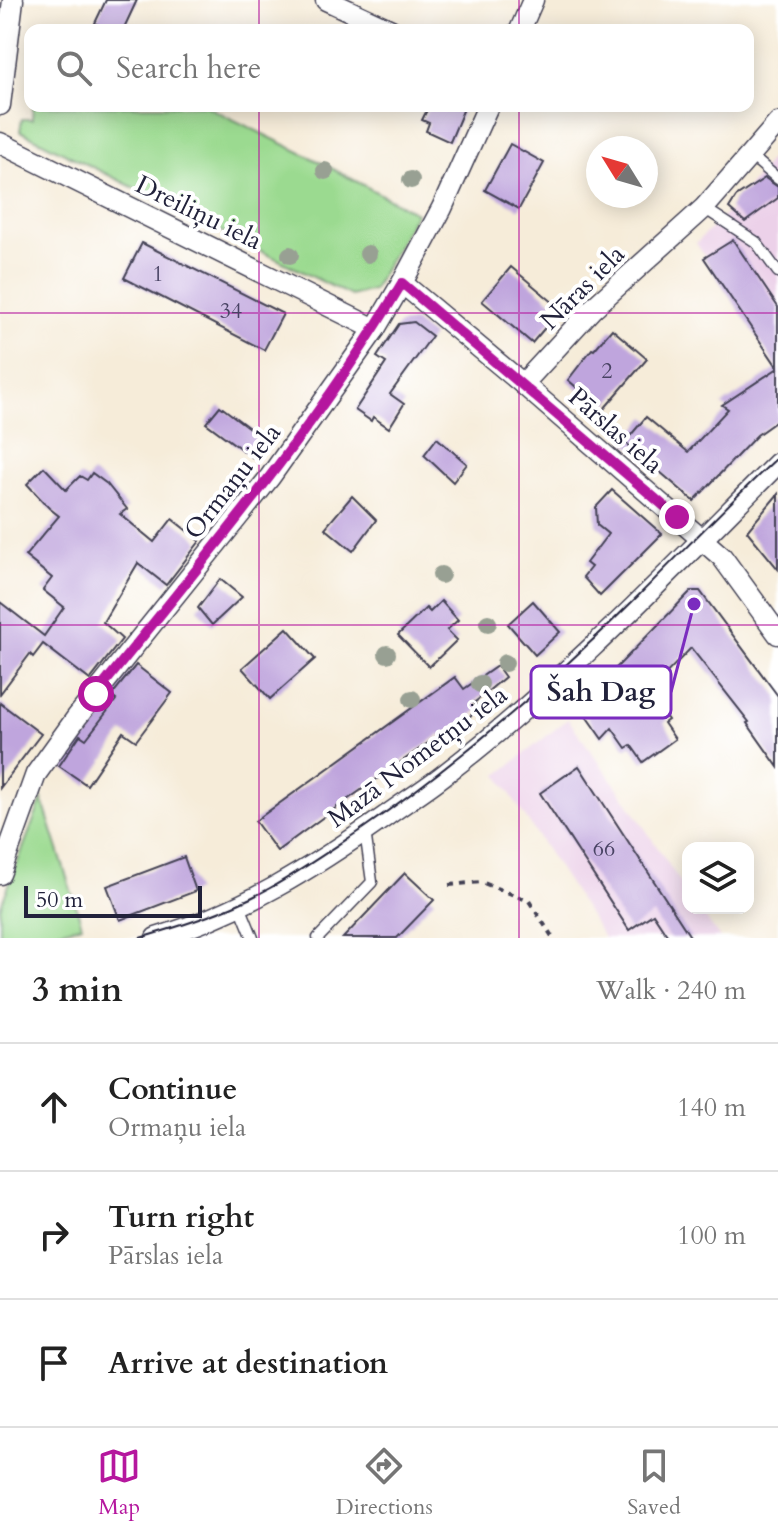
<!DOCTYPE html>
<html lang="en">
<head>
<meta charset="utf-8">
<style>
	:root { --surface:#fff; --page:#f6f6f6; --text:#222; --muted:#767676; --line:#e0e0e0; --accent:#b5179e }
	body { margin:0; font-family:Cardo,serif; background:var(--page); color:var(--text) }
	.controls { position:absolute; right:24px; bottom:24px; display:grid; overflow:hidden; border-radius:16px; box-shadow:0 4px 20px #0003 }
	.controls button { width:72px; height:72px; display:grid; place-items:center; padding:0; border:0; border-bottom:2px solid var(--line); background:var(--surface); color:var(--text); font:40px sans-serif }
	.compass { position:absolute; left:586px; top:136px; width:72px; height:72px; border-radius:50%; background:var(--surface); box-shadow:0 4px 20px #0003; rotate:307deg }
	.scale { position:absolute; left:24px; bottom:20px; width:178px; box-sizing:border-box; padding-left:8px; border:4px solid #22223b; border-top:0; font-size:22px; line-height:28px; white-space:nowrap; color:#22223b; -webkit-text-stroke:6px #fff; paint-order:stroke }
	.stop { position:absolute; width:24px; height:24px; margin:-18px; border:6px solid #b5179e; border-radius:50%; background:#fff }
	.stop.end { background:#b5179e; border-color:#fff; box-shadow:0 2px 8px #0008 }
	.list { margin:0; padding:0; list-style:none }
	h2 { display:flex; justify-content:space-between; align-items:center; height:104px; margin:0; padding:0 32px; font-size:34px }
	h2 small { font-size:26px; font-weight:400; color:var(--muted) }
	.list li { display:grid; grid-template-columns:52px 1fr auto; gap:24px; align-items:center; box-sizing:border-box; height:128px; padding:0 32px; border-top:2px solid var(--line) }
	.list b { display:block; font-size:30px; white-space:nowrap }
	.list p { margin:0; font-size:26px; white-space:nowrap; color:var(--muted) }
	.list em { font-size:26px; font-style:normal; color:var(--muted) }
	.icon { flex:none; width:44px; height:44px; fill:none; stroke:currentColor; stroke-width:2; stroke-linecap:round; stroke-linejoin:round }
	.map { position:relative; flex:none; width:778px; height:938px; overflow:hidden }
	.search { position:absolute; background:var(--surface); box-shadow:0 4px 20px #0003; left:24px; right:24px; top:24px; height:88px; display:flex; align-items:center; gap:20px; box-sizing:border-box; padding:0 28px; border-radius:16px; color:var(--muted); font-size:30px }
	.sheet { height:488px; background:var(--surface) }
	nav { display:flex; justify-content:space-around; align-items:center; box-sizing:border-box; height:112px; border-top:2px solid var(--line); background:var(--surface); font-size:22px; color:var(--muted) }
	nav a { display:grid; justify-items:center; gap:4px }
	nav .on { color:var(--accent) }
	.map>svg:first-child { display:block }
	.built { fill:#ecd1e9 }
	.green { fill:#9bda90; stroke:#5e7e66; stroke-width:2 }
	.building { fill:#bfa5dd }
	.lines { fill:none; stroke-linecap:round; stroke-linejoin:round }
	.lane-casing { stroke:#424053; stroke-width:13 }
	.street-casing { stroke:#424053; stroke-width:23 }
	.path { stroke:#424053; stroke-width:4; stroke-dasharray:6 6; stroke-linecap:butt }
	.lane { stroke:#fff; stroke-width:10 }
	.street { stroke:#fff; stroke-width:20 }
	.tram { stroke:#22223b; stroke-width:2 }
	.tree { fill:#98a093 }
	.route { stroke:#b5179e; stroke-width:10 }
	.grid { fill:none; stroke:#b5179e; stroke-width:2; stroke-opacity:0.55 }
	.labels { text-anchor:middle; stroke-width:8; stroke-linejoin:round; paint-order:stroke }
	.number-label { font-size:22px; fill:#494364 }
	.street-label { font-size:26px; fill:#22223b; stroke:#fff }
	.leader { fill:none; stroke:#7b2cbf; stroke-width:3 }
	.callout-dot { fill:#7b2cbf; stroke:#fff; stroke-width:3 }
	.callout { fill:#fff; stroke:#7b2cbf; stroke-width:3 }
	.callout-label { font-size:28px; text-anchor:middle; font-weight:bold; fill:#22223b }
</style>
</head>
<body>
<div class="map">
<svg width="778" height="938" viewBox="0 0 778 938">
	<rect width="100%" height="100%" fill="#fff"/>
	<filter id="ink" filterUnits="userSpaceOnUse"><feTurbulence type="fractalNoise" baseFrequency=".0125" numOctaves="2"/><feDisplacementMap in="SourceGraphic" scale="16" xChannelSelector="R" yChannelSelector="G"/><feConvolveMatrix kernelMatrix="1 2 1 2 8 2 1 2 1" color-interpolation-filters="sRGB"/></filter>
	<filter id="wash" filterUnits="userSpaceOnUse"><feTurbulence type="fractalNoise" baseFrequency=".006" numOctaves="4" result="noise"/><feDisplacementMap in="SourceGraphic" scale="32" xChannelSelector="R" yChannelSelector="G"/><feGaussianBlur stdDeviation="1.8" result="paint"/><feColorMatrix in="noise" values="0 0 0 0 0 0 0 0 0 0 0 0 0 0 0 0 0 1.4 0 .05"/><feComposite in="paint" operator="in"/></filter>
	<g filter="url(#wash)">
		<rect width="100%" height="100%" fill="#f6ecd9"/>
		<!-- built -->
		<g class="built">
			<polygon points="778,150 778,369 696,243 730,210"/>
			<polygon points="568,719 627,801 688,894 688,908 698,908 720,938 604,938 498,775"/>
		</g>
		<!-- green -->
		<g class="green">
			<polygon points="33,106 206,106 316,160 416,213 373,290 351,296 20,131 22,119 32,119"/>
			<polygon points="42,799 82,925 31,938 0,938 0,908"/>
		</g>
		<g id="blocks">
			<!-- building -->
			<g class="building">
				<polygon points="106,0 137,0 123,30 107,30 95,23"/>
				<polygon points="429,106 465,106 450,142 426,131 429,123 422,120"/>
				<polygon points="510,144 544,163 519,209 485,190"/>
				<polygon points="765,178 778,187 778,198 745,222 729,208 736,197"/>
				<polygon points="733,240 778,307 778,420 757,435 694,501 625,442 646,417 688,452 728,409 722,405 778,368 704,258"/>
				<polygon points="142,243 283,314 264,350 124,278"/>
				<polygon points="511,267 561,309 532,343 482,301"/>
				<polygon points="414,322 432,336 390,394 404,404 389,428 373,417 371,421 355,410 386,363 377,357 399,324"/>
				<polygon points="612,329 647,359 603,410 568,380 592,349 594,350"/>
				<polygon points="220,406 265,440 252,457 206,423"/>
				<polygon points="437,438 467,464 453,482 424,455"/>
				<polygon points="44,467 66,490 80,476 87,480 92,473 107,484 127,509 120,514 154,542 172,519 200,541 166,585 138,563 103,622 122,639 90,680 43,644 33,657 30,654 0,694 0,602 44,636 64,607 43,590 52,578 25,556 59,516 49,508 27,484"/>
				<polygon points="612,490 662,534 600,596 583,577 591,567 586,563 608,534 597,525 596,507"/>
				<polygon points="778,494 778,569 747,531"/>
				<polygon points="352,496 376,520 353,551 325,528"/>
				<polygon points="220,579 242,597 212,625 198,608"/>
				<polygon points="691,591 700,591 778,696 778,767 747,723 749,722 691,648 648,692 668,720 664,723 675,739 643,762 631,745 626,748 612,728 602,739 579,706"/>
				<polygon points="441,601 458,620 447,630 457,640 429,667 398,635 426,608 430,612"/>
				<polygon points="533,601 560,632 535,655 508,624"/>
				<polygon points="287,628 315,659 270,699 242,668"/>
				<polygon points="136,665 172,693 136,741 123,732 87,785 59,766 80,735 86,739 116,700 111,696"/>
				<polygon points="497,666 505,677 474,703 479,709 443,737 441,734 337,807 277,851 255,821 455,677 464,689"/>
				<polygon points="0,703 41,734 0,788"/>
				<polygon points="579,766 691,938 669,938 653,914 629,930 540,793"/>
				<polygon points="184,857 196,891 120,920 107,886"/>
				<polygon points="405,873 434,900 397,938 343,938"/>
			</g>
		</g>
	</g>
	<g filter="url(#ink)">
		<use href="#blocks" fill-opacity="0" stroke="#424053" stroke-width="2"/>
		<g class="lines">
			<!-- lane casing -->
			<g class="lane-casing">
				<g id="lane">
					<polyline points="750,155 778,179"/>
					<polyline points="704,208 756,242 778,272"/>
					<polyline points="240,906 253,938"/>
					<polyline points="318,938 372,882 365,831"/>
				</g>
			</g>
			<!-- street casing -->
			<g class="street-casing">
				<g id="street">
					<polyline points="326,0 391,30"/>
					<polyline points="520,30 533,0"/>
					<polyline points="0,105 13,0"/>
					<polyline points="0,143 375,329"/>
					<polyline points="402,283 523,384 722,557 778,634"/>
					<polyline points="523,384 592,309 704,208 778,123"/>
					<polyline points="0,874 36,774 77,717 270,477 375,329 402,283 442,208 488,106"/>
					<path d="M 156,938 C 241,913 314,867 386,816 C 405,802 426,789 445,774 C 565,682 671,570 778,463"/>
				</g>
			</g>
			<!-- path -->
			<polyline class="path" points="449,885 481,882 529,901 553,938"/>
			<!-- lane -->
			<use href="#lane" class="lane"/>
			<!-- street -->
			<use href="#street" class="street"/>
			<!-- tram -->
			<path class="tram" d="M 140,938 C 184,925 229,911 270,888 C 302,870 332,849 362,829 C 462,760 554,680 640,594 C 686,548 731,501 778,457"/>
		</g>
		<!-- trees -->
		<g class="tree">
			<circle cx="325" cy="171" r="9"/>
			<circle cx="411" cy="180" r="9"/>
			<circle cx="368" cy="254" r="9"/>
			<circle cx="290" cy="255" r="9"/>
			<circle cx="441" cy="575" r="9"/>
			<circle cx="488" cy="623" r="9"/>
			<circle cx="387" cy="654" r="9"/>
			<circle cx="505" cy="663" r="9"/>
			<circle cx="480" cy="684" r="9"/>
			<circle cx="412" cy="699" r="9"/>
		</g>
	</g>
	<g class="lines" filter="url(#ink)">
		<!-- route -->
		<path class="route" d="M 96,694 C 203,561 315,430 402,283 L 677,517"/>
	</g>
	<!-- grid -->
	<path class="grid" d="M 259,0 L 259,30M 519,0 L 519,30M 259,106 L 259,938M 519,106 L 519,938M 0,313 L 778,313M 0,625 L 778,625"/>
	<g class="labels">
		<!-- number labels -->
		<g class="number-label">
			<text x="158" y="281">1</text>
			<text x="231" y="318">34</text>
			<text x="607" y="378">2</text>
			<text x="604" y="856">66</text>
		</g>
		<!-- street labels -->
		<g class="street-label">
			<text transform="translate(199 212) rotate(26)" y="9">Dreiliņu iela</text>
			<text transform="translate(582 287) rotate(-45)" y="9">Nāras iela</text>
			<text transform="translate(616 430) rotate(41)" y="9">Pārslas iela</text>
			<text transform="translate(232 481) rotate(-52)" y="9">Ormaņu iela</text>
			<text transform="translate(417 756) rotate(-37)" y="9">Mazā Nometņu iela</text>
		</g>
	</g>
	<!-- callouts -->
	<path class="leader" d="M694 604L671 692"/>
	<circle class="callout-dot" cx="694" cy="604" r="8"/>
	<rect class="callout" x="531" y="666" width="140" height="52" rx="8"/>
	<g class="callout-label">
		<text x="601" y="701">Šah Dag</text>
	</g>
</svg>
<div class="controls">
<button><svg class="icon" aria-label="layers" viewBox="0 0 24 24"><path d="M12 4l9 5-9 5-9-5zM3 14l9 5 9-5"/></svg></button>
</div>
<svg class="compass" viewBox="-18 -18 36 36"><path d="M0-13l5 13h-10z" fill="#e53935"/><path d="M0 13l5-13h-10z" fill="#767676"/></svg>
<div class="scale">50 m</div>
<div class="stop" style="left:96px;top:694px"></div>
<div class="stop end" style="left:677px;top:517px"></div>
<div class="search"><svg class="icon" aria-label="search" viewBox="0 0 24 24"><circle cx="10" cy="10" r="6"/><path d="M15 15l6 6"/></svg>Search here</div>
</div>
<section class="sheet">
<h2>3 min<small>Walk · 240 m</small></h2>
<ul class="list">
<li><svg class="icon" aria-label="ahead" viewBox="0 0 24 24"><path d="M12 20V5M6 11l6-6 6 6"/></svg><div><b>Continue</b><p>Ormaņu iela</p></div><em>140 m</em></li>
<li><svg class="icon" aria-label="right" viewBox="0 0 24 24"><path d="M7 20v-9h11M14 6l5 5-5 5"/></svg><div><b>Turn right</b><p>Pārslas iela</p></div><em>100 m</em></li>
<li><svg class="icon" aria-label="arrive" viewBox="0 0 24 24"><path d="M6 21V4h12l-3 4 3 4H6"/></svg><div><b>Arrive at destination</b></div></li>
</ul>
</section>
<nav>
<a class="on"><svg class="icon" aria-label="map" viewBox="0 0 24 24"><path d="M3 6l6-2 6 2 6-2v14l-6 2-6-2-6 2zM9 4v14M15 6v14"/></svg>Map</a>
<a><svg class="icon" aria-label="directions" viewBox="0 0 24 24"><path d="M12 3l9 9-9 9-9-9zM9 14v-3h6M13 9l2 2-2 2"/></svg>Directions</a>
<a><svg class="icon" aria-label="saved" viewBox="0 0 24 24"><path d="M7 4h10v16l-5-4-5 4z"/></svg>Saved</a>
</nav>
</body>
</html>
